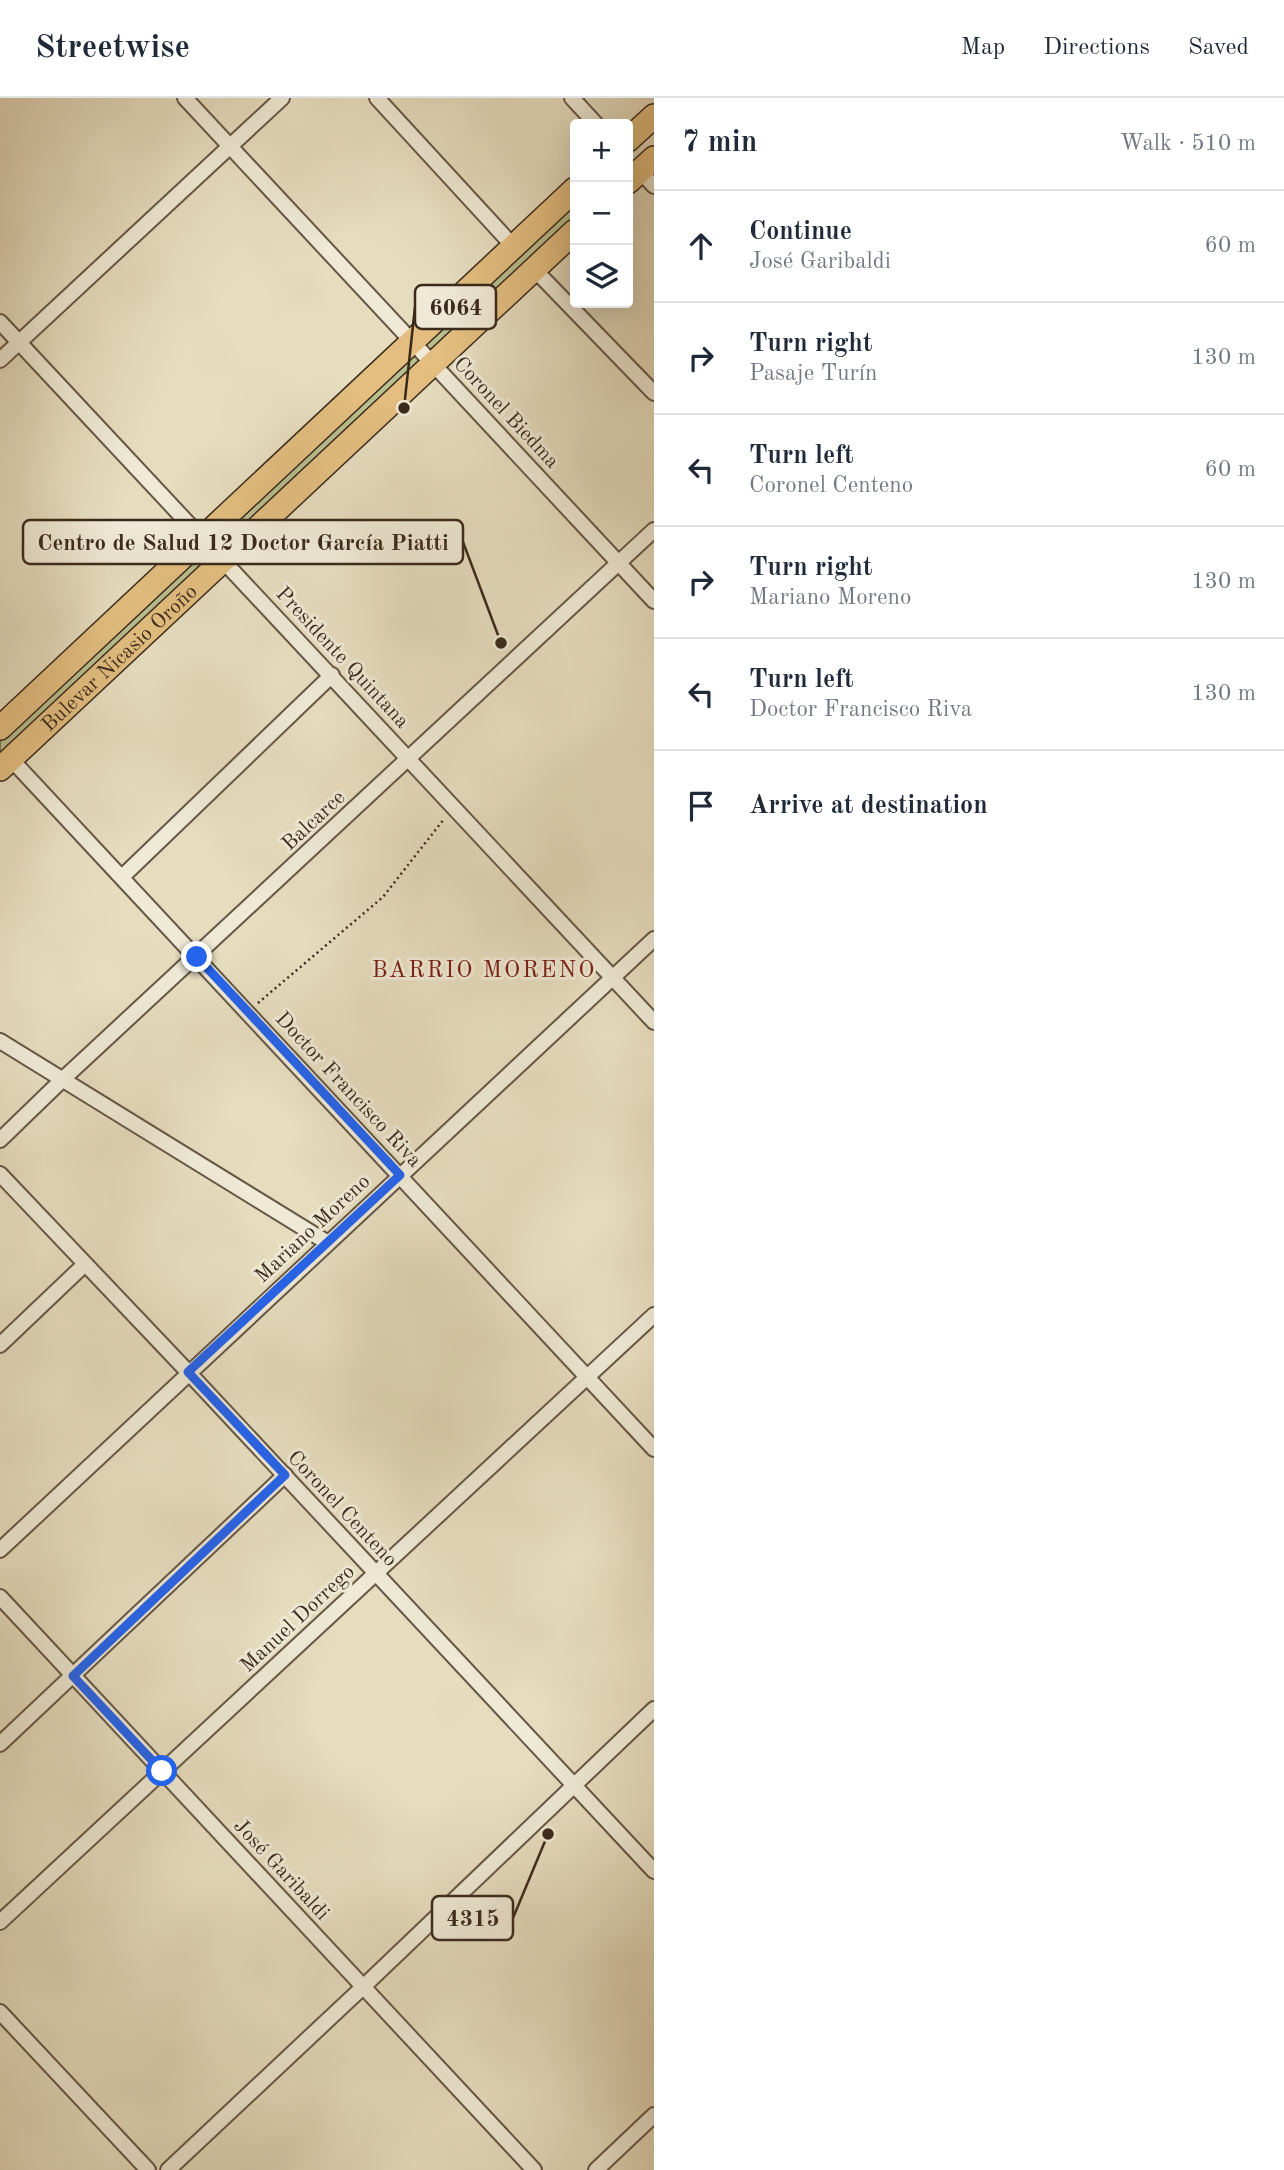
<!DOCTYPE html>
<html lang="en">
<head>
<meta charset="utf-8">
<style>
	:root { --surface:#fff; --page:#f6f6f7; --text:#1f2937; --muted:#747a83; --line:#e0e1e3 }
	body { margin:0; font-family:"Old Standard TT",serif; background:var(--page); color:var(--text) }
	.controls { position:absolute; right:21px; top:21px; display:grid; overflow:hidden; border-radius:7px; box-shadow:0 7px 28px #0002 }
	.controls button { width:63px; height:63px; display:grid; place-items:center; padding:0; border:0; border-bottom:2px solid var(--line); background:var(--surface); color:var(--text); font:35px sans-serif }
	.stop { position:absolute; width:21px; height:21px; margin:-16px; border:5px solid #2563eb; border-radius:50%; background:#fff }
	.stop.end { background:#2563eb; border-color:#fff; box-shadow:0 2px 7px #0008 }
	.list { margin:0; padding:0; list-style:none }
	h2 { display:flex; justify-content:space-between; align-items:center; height:91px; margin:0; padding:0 28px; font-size:30px }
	h2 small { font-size:23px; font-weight:400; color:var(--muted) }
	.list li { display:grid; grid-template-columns:46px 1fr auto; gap:21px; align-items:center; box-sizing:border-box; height:112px; padding:0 28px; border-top:2px solid var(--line) }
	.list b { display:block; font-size:26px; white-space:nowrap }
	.list p { margin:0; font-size:23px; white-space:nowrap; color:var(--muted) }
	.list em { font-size:23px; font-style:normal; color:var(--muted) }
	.icon { flex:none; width:38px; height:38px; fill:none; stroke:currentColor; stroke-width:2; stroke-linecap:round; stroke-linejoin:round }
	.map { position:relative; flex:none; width:654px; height:2072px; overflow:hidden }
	header { display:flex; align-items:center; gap:42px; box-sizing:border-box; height:98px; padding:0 35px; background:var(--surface); border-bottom:2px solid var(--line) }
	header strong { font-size:33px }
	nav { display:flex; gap:38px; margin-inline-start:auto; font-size:24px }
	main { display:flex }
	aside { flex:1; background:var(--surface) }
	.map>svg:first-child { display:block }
	.green { fill:#b9bf8f; stroke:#7a7456; stroke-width:2 }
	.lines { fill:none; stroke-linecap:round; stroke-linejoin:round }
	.street-casing { stroke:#655745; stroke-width:18 }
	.primary-casing { stroke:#3a2a1c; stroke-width:26 }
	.path { stroke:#3a2a1c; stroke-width:2.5; stroke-dasharray:2 3.5; stroke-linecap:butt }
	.street { stroke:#efe9d5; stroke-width:14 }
	.primary { stroke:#e3be80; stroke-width:23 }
	.route { stroke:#2563eb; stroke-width:9 }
	.labels { text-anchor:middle; stroke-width:6; stroke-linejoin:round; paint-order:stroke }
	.street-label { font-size:21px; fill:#3a2a1c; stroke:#efe9d5 }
	.neighbourhood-label { font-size:23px; letter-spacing:2px; fill:#7a1f14; stroke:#efe9d5 }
	.leader { fill:none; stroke:#3a2a1c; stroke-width:2.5 }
	.callout-dot { fill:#3a2a1c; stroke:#efe9d5; stroke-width:2.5 }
	.callout { fill:#efe9d5; stroke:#3a2a1c; stroke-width:2.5 }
	.callout-label { font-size:23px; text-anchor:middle; font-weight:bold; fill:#3a2a1c }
</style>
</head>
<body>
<header>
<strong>Streetwise</strong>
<nav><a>Map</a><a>Directions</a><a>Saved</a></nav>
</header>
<main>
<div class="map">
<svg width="654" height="2072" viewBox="0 0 654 2072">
	<rect width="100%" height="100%" fill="#e6ddbf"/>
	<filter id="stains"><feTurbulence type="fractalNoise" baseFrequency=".00286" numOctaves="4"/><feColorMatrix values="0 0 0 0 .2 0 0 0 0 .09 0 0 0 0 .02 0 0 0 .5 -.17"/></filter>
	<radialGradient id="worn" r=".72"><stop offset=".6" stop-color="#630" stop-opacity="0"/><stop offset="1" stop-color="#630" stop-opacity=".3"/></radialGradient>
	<!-- green -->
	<polygon class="green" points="575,91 575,133 0,671 0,630"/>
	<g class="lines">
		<!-- street casing -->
		<g class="street-casing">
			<g id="street">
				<polyline points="185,0 654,503"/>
				<polyline points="377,0 514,149"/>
				<polyline points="572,0 596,26"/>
				<polyline points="640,73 654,88"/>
				<polyline points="534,171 654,295"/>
				<polyline points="0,224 654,924"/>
				<polyline points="0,262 282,0"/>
				<polyline points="11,661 654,1351"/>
				<polyline points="122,779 332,577"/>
				<polyline points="0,943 328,1145"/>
				<polyline points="0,1042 62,982 654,432"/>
				<polyline points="0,1076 188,1274 654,1773"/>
				<polyline points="0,1247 84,1167"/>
				<polyline points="0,1452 654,841"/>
				<polyline points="0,1499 534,2072"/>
				<polyline points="0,1646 285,1377"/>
				<polyline points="0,1824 654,1217"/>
				<polyline points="0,1914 148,2072"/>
				<polyline points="168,2072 363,1889 654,1611"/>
				<polyline points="596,2072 654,2017"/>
			</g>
		</g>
		<!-- primary casing -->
		<g class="primary-casing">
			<g id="primary">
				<polyline points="628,42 654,18"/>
				<polyline points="628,84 654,60"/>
				<polyline points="0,630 575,91"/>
				<path id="s1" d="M 0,671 L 575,133"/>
			</g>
		</g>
		<!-- path -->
		<polyline class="path" points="258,905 383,799 444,721"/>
		<!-- street -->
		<use href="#street" class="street"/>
		<!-- primary -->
		<use href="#primary" class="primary"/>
	</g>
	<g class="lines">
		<!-- route -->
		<polyline class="route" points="162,1673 73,1578 285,1377 188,1274 400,1077 197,859"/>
	</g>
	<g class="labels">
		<!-- street labels -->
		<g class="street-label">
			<text transform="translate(507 314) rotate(47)" y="7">Coronel Biedma</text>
			<text transform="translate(343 559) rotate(47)" y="7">Presidente Quintana</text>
			<text dy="7" stroke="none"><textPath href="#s1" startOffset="163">Bulevar Nicasio Oroño</textPath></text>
			<text transform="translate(313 722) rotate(-43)" y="7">Balcarce</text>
			<text transform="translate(349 991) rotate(47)" y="7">Doctor Francisco Riva</text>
			<text transform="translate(312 1130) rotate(-43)" y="7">Mariano Moreno</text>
			<text transform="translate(343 1410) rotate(47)" y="7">Coronel Centeno</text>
			<text transform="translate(297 1520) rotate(-43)" y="7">Manuel Dorrego</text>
			<text transform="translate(282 1771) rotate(47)" y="7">José Garibaldi</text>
		</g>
		<!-- neighbourhood labels -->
		<g class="neighbourhood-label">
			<text x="484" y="879">BARRIO MORENO</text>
		</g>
	</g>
	<!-- callouts -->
	<path class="leader" d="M404 310L415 209M501 545L463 444M548 1736L513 1820"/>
	<g class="callout-dot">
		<circle cx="404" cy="310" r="7"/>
		<circle cx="501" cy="545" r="7"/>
		<circle cx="548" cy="1736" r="7"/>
	</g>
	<g class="callout">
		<rect x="415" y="187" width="81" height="44" rx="7"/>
		<rect x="23" y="422" width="440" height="44" rx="7"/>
		<rect x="432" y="1798" width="81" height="44" rx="7"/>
	</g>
	<g class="callout-label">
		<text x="456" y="217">6064</text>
		<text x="243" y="452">Centro de Salud 12 Doctor García Piatti</text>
		<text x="473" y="1828">4315</text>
	</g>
	<rect width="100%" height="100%" filter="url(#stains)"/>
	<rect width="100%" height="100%" fill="url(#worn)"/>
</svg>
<div class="controls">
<button>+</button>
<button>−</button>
<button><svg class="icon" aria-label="layers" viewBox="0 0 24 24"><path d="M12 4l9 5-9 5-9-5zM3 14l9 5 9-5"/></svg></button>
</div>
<div class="stop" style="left:162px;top:1673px"></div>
<div class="stop end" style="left:197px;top:859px"></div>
</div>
<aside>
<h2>7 min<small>Walk · 510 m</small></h2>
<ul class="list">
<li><svg class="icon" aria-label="ahead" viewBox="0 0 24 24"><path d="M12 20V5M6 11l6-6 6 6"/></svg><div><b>Continue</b><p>José Garibaldi</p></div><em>60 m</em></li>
<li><svg class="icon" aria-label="right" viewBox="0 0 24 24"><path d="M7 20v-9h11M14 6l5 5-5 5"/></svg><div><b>Turn right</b><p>Pasaje Turín</p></div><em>130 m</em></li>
<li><svg class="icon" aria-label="left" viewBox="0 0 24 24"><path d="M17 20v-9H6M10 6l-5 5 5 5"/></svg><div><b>Turn left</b><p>Coronel Centeno</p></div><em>60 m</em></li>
<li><svg class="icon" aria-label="right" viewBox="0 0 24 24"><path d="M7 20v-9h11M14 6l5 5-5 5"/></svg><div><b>Turn right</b><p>Mariano Moreno</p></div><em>130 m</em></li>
<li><svg class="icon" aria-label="left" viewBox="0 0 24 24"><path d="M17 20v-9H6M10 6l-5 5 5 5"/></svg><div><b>Turn left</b><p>Doctor Francisco Riva</p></div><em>130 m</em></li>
<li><svg class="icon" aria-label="arrive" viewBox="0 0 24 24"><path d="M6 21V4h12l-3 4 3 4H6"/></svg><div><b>Arrive at destination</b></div></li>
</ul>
</aside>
</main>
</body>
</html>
